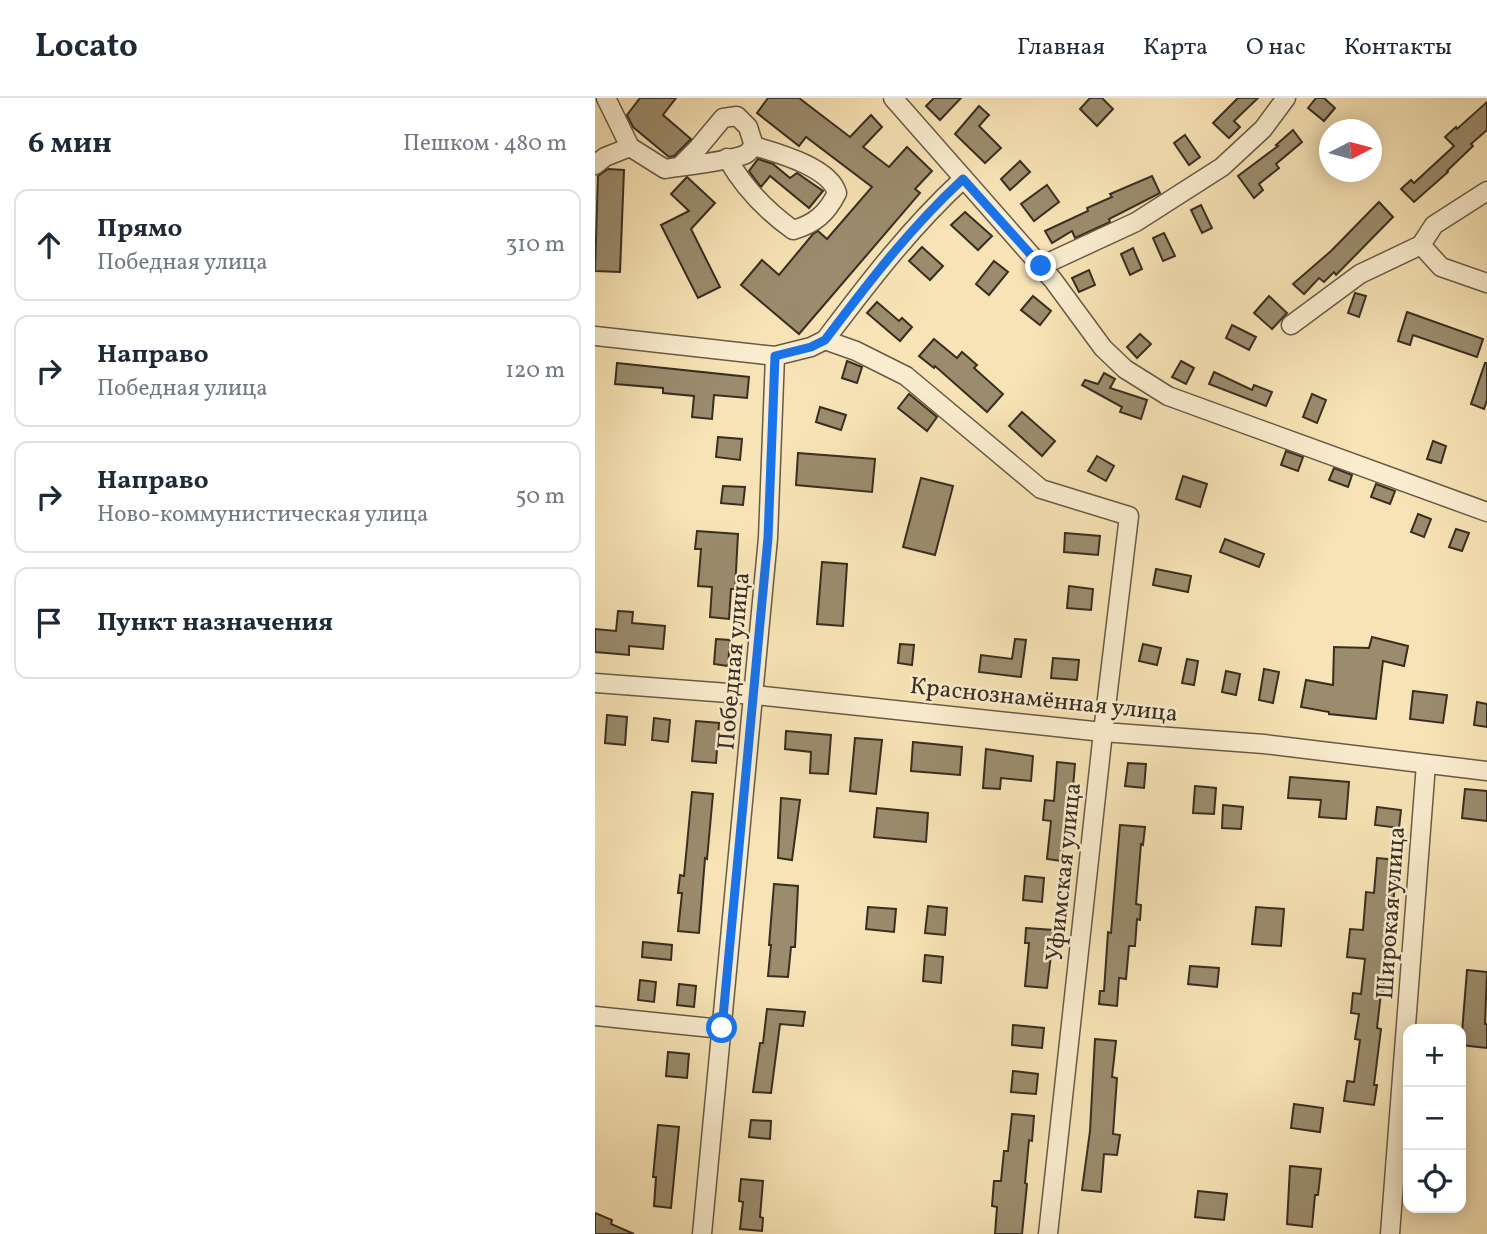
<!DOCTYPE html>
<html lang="ru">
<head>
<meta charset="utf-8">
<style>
	:root { --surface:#fff; --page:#f6f6f7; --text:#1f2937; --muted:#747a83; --line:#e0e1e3 }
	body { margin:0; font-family:Vollkorn,serif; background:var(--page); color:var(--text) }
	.controls { position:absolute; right:21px; bottom:21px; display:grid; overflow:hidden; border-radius:14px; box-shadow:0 4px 18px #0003 }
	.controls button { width:63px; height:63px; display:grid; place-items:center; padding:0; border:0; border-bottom:2px solid var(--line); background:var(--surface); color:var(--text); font:35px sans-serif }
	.compass { position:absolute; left:724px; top:21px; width:63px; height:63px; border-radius:50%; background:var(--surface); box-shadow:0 4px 18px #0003; rotate:84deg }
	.stop { position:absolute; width:21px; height:21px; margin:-16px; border:5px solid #1a73e8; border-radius:50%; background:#fff }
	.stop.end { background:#1a73e8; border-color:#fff; box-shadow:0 2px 7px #0008 }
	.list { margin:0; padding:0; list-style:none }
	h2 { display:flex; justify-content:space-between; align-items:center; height:91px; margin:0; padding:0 28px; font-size:30px }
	h2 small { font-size:23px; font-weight:400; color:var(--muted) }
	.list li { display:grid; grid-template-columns:46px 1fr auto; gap:21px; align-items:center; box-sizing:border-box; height:112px; margin:0 14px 14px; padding:0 14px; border:2px solid var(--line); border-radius:14px }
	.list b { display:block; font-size:26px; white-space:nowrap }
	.list p { margin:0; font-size:23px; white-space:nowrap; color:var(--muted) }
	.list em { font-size:23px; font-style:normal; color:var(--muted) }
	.icon { flex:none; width:38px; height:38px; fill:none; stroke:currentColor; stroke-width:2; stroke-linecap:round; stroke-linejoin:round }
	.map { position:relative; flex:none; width:892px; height:1136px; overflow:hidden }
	header { display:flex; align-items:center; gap:42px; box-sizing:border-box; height:98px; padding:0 35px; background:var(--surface); border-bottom:2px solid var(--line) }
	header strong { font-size:33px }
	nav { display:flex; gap:38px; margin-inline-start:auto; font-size:24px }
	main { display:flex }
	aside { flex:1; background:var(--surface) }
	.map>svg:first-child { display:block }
	.building { fill:#9b8c6d; stroke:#382e20; stroke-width:2 }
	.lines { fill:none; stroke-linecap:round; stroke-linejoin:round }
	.minor-casing { stroke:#685b45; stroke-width:21 }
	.minor { stroke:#faedcf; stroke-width:18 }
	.route { stroke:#1a73e8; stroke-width:9 }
	.labels { text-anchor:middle; stroke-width:5; stroke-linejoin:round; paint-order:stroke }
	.street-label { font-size:24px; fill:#382e20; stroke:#faedcf }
</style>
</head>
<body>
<header>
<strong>Locato</strong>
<nav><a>Главная</a><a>Карта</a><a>О нас</a><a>Контакты</a></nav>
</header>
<main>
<aside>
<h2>6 мин<small>Пешком · 480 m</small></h2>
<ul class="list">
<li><svg class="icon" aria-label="ahead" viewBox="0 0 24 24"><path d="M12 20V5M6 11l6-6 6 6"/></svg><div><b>Прямо</b><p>Победная улица</p></div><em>310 m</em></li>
<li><svg class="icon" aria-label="right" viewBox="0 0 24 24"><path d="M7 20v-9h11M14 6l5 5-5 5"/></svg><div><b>Направо</b><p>Победная улица</p></div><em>120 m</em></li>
<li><svg class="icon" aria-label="right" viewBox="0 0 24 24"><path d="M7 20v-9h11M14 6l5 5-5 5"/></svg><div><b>Направо</b><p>Ново-коммунистическая улица</p></div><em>50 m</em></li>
<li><svg class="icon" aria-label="arrive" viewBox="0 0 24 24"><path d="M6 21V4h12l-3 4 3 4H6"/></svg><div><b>Пункт назначения</b></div></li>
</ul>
</aside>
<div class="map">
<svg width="892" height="1136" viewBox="0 0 892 1136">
	<rect width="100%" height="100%" fill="#f7e3b5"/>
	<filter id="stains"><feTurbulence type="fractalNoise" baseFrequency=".00286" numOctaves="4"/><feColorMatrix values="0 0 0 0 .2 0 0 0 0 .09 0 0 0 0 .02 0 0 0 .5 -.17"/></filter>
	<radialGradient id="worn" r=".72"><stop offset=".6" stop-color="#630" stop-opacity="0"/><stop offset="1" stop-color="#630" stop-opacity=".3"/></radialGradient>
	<!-- building -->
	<g class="building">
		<polygon points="45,0 81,0 68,17 96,41 79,58 74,59 38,29 32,17"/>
		<polygon points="173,0 204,0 255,39 276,17 287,29 268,49 294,69 312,49 337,73 320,91 325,95 204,236 146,187 167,162 184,177 218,136 223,133 232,141 277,89 211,39 204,48 162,15"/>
		<polygon points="339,0 366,0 345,22 331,8"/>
		<polygon points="495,0 507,0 518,11 502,28 485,11"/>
		<polygon points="643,0 663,0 639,23 645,29 634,40 618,25"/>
		<polygon points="721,0 729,0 740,10 729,23 713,10"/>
		<polygon points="892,4 892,32 876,46 878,48 852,73 853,74 819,104 806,91 816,82 819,85 859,48 850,39 861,29 862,31"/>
		<polygon points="384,8 394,17 384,28 406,50 390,65 360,36"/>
		<polygon points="698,32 707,44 681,66 684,70 664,86 668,92 659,100 643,78 683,48 681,47"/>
		<polygon points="590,37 605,59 594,67 579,45"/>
		<polygon points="163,61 178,66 195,80 202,75 228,93 214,110 175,78 166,89 154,73"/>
		<polygon points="425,63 435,74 415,92 406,81"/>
		<polygon points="13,71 29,72 25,174 0,173 3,78"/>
		<polygon points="557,78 565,95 514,121 515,124 480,140 477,133 457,145 450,133 493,113 492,110 517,99 515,96"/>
		<polygon points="92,79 120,105 96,131 125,189 103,200 66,127 94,113 76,96"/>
		<polygon points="452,87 464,104 439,123 426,106"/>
		<polygon points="784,104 798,119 741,177 739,174 729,184 724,180 709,196 698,186 736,153"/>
		<polygon points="606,107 617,130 607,135 596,112"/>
		<polygon points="370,114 397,138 383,152 356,127"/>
		<polygon points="569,135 580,158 568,163 558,140"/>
		<polygon points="327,149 348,168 335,182 314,163"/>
		<polygon points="538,150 547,171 535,177 526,156"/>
		<polygon points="399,163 413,174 394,197 381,186"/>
		<polygon points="494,172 500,187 484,194 477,180"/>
		<polygon points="760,195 771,198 764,219 753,215"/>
		<polygon points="438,198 456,213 445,227 426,212"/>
		<polygon points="674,198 692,215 677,231 659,215"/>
		<polygon points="282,204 304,223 307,220 317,229 305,243 272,215"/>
		<polygon points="812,214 888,241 882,259 818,237 815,247 803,243"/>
		<polygon points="637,227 661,239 654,252 631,240"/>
		<polygon points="545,236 556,246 542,260 532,249"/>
		<polygon points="339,241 362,260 367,254 382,267 379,270 408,296 392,314 340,268 339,270 324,258"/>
		<polygon points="252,263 267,269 262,285 247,280"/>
		<polygon points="586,263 599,270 591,286 577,279"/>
		<polygon points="22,265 154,279 152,300 119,297 117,321 97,319 99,298 68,295 68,290 20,286"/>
		<polygon points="890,265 892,265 892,302 889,311 876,306"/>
		<polygon points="619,274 657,292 659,287 677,294 671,308 614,286"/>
		<polygon points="509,275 520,281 515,290 552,302 546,321 525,314 527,309 487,287 490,282 503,286"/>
		<polygon points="314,296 342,319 332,333 303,310"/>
		<polygon points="717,296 731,302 722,325 708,319"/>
		<polygon points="225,309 251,317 246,332 221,324"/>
		<polygon points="427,314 460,343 447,358 414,328"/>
		<polygon points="123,339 147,341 145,362 121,359"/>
		<polygon points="838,343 851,348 846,365 832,361"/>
		<polygon points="691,353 708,359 703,373 686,367"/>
		<polygon points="203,355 280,361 277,394 201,387"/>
		<polygon points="502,358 519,368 511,383 493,373"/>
		<polygon points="739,370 757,377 753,389 734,382"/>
		<polygon points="588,378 612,386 605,409 581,401"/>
		<polygon points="326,380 358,388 340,457 308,449"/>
		<polygon points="781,386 800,393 795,406 776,399"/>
		<polygon points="128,388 150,389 148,407 126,405"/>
		<polygon points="823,416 836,421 829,439 816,434"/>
		<polygon points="861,431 874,435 867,453 854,449"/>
		<polygon points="102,433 143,436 140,491 136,491 134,521 115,519 117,489 103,488 106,451 100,451"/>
		<polygon points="470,435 505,438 503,457 469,454"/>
		<polygon points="630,441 669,456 664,469 625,454"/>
		<polygon points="227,464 252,466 248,528 222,526"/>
		<polygon points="561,471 596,478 593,494 558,487"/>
		<polygon points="474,488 498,491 496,512 472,510"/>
		<polygon points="23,513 38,514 37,525 70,528 68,551 34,548 34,557 0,554 0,531 21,533"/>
		<polygon points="777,539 813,548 809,568 788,563 781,621 734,616 734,614 706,609 711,582 738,587 739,549 774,550"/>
		<polygon points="121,541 135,542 133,568 119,566"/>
		<polygon points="420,541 431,542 426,579 384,574 386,557 417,561"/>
		<polygon points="305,546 319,547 317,567 303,565"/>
		<polygon points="548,546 566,550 562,567 544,563"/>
		<polygon points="458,560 484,562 482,582 456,580"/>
		<polygon points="592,561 603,563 599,587 587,585"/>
		<polygon points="669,571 684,574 678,605 664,602"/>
		<polygon points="631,573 645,576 641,597 627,594"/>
		<polygon points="818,593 852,597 848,625 815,621"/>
		<polygon points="882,604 892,606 892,629 879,627"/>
		<polygon points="12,617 32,619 30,647 10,645"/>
		<polygon points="59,620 75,622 73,644 57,642"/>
		<polygon points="101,623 124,625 121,665 97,663"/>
		<polygon points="191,633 236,637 233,676 215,675 216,654 190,651"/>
		<polygon points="260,640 287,642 281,696 255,693"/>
		<polygon points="318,644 367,649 365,677 316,673"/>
		<polygon points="391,651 438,658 436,683 406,680 405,691 388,690"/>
		<polygon points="462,664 480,666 478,689 475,688 467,763 452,761 456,723 448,722 450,702 459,703"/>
		<polygon points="533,665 551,666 549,690 530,688"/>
		<polygon points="695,679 754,684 751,721 724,719 726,702 693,700"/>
		<polygon points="600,688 621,690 619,716 598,715"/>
		<polygon points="870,691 892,693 892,723 867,720"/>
		<polygon points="97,694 118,696 112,761 110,760 104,835 83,833 87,795 83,795 85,777 89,778"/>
		<polygon points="186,700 205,702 197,762 183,760"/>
		<polygon points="628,707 648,709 646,731 627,730"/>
		<polygon points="782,709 806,712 804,730 780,727"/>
		<polygon points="282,710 333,715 331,744 279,739"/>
		<polygon points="525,727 550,729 548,747 546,746 541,806 546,807 545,822 542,821 540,848 534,848 531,881 524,880 522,908 504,906 505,893 509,893 513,834 516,835"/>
		<polygon points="782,760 802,762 793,863 791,863 788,895 786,895 782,930 786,931 779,987 782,987 779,1007 749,1003 752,983 759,984 765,942 760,941 764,916 756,915 758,895 766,896 770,861 752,859 755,831 768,832 771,794 779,795"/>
		<polygon points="430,778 449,780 447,804 428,802"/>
		<polygon points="179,786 203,788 200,849 196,849 193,879 173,878 176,847 174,847"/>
		<polygon points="333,808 352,810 350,837 330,835"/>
		<polygon points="273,809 301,811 299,834 271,831"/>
		<polygon points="661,809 689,811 686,848 657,846"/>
		<polygon points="431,830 459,832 452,890 430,888 434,845 430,845"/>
		<polygon points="48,844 77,847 76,862 47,859"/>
		<polygon points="330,857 348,859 346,885 328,883"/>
		<polygon points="595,868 624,870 622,889 593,886"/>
		<polygon points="872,872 892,874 890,926 892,926 892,950 866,947"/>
		<polygon points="45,882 61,884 59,904 43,902"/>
		<polygon points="84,886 101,888 99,909 82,907"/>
		<polygon points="172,911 210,914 208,928 185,926 176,995 158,994 165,945 168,945"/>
		<polygon points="418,927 449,930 447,950 417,947"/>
		<polygon points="500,941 521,943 517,979 522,980 518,1036 525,1037 522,1057 509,1056 506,1094 487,1092 495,1033"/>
		<polygon points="73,954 94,956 92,980 71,978"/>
		<polygon points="418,973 443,976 441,996 416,994"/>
		<polygon points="699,1006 728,1010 725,1034 696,1030"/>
		<polygon points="417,1016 439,1018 437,1043 434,1042 430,1085 432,1086 427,1136 400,1136 402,1109 397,1108 399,1083 406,1083 409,1053 413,1053"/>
		<polygon points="156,1022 176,1023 175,1041 154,1039"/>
		<polygon points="63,1027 84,1029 76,1110 59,1108 61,1079 58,1079"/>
		<polygon points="695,1068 726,1071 723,1097 720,1097 717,1129 692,1126"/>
		<polygon points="146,1081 168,1083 165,1119 168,1120 167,1133 145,1131 148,1104 144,1103"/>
		<polygon points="603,1093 632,1096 629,1122 600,1119"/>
		<polygon points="0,1115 17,1122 16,1126 39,1136 0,1136"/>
	</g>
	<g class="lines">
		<!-- minor casing -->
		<g class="minor-casing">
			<g id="minor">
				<path d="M 11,0 L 35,49 L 70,71 C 88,68 137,63 151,56 C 153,55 157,50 159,48 L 153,29 L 142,18 L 128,20 L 103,50 L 84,69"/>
				<polyline points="298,0 458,182 508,250 530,271 573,298 892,414"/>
				<path d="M 132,60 C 149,90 170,112 198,132 C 220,126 232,115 242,95 C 235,69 182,55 159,48"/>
				<polyline points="0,67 10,59 35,49"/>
				<polyline points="826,147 846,169 892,185"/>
				<polyline points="446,168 541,124 627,69 668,31 691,0"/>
				<polyline points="696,227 765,176 826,147 839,127 892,93"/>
				<path d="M 0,238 L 180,258 L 216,249 L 230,242 C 273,185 315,130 368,81"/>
				<polyline points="230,242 261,253 311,278 446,391 534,418 508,634 453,1136"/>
				<polyline points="0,585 160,597 508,634 669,646 892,673"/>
				<polyline points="0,918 127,931"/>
				<polyline points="107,1136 173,440 180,258"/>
				<polyline points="795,1136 831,666"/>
			</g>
		</g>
		<!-- minor -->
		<use href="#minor" class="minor"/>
	</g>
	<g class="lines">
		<!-- route -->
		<path class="route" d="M 127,930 L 173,440 L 180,258 L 216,249 L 230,242 C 273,185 315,130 368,81 L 446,168"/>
	</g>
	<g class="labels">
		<!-- street labels -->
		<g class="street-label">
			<text transform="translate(138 563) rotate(-85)" y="8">Победная улица</text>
			<text transform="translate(449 601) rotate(6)" y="8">Краснознамённая улица</text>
			<text transform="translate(468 774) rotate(-84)" y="8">Уфимская улица</text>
			<text transform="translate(795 815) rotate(-86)" y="8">Широкая улица</text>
		</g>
	</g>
	<rect width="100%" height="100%" filter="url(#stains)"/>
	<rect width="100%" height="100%" fill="url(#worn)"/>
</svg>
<div class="controls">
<button>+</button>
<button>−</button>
<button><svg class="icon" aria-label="locate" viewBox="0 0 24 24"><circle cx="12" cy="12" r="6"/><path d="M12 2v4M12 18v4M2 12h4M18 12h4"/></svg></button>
</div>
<svg class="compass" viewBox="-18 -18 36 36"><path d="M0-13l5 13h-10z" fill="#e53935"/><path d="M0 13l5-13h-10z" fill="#747a83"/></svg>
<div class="stop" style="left:127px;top:930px"></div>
<div class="stop end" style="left:446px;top:168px"></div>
</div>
</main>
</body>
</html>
